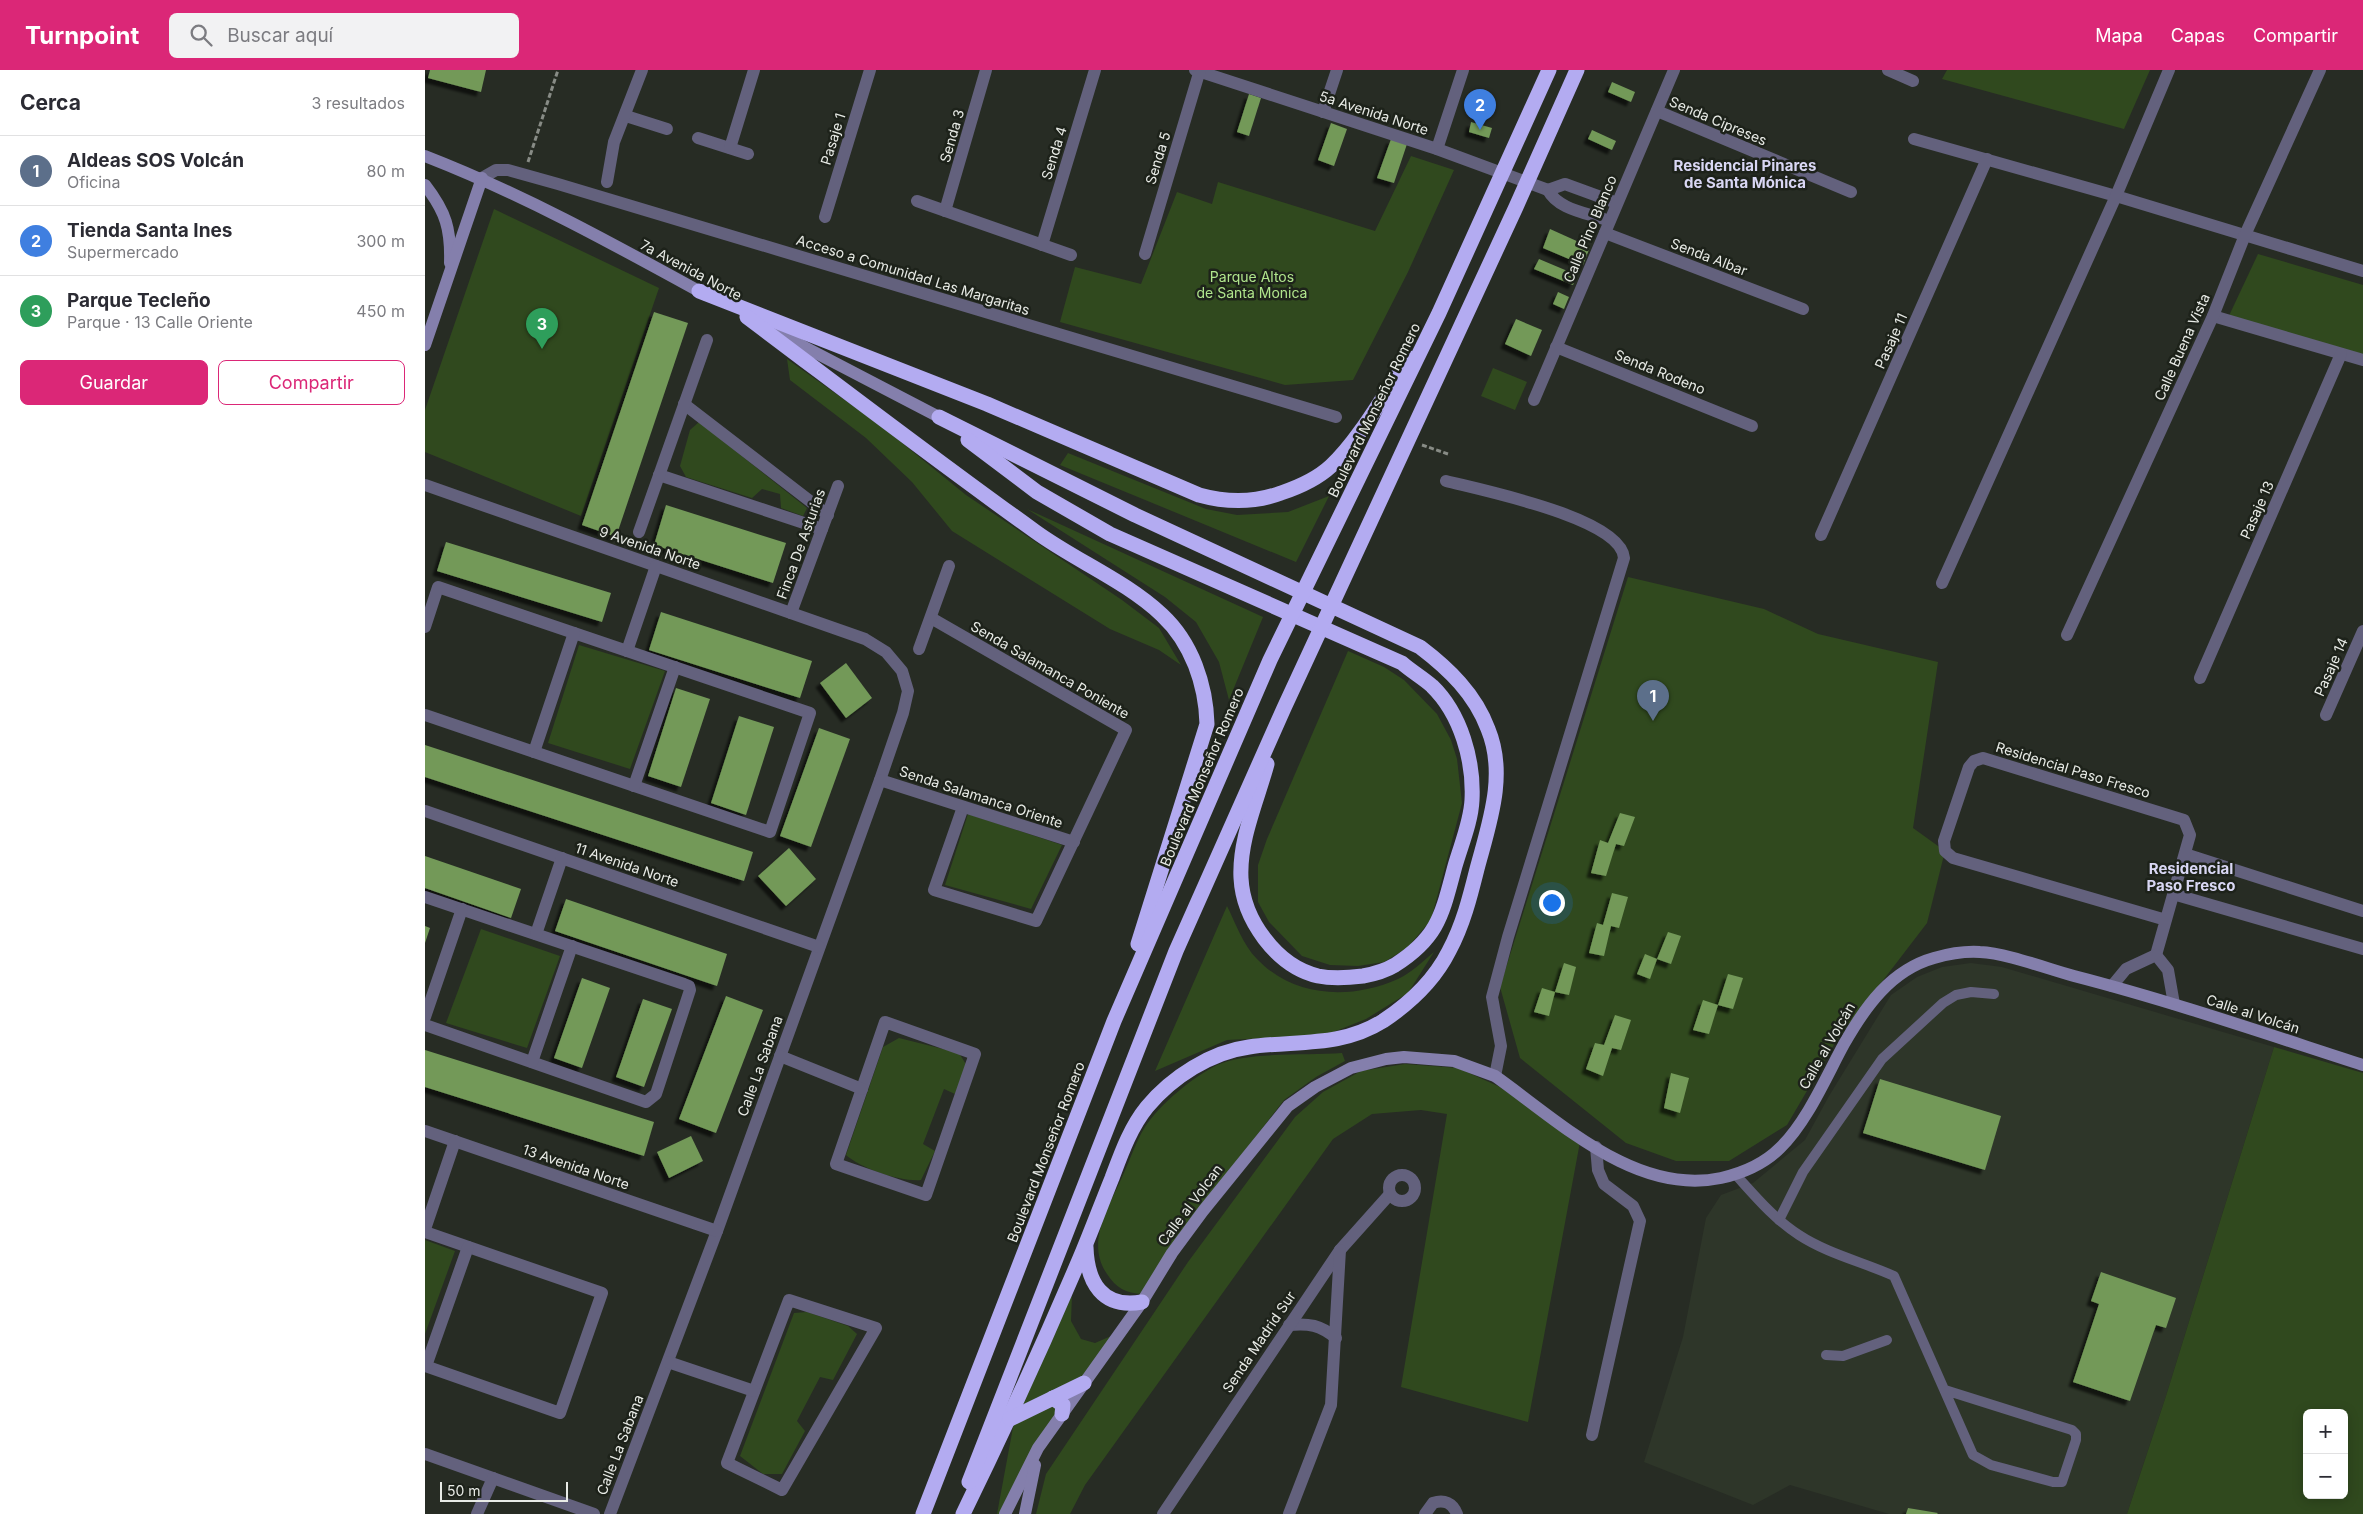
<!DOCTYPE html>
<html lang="es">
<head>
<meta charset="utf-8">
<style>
	:root { --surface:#fff; --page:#f2f2f3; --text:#2b2b33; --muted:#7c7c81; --line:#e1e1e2; --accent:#db2777 }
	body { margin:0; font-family:Inter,sans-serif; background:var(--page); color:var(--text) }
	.controls { position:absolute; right:15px; bottom:15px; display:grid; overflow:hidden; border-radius:8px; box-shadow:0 2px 12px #0003 }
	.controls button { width:45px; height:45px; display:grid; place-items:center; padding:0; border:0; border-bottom:1px solid var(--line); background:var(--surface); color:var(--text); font:25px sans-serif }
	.scale { position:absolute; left:15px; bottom:12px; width:128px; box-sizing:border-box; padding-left:5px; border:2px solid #e8ebe6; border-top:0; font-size:14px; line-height:18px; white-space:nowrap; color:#e8ebe6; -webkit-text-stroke:4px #1d221a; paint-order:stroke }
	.you { position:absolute; left:1126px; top:832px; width:18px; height:18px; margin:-12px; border:4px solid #fff; border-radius:50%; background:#1a73e8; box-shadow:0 0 0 8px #1a73e833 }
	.badge { display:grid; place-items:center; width:32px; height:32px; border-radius:50%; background:var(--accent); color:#fff; font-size:16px; font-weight:700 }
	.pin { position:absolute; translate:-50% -41px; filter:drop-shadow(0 1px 2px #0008) }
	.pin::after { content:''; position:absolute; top:26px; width:18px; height:15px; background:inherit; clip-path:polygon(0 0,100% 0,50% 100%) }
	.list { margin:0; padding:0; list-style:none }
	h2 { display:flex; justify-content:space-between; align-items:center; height:65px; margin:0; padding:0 20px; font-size:21px }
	h2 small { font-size:16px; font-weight:400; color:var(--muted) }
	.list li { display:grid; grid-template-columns:32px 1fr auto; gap:15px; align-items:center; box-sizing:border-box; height:70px; padding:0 20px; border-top:1px solid var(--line) }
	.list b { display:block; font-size:19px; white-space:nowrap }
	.list p { margin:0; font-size:16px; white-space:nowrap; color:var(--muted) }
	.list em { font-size:16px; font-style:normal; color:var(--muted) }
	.actions { display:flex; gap:10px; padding:15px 20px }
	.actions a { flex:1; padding:11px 0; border:1px solid var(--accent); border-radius:8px; text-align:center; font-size:18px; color:var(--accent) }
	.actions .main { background:var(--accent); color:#fff }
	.icon { flex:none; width:28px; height:28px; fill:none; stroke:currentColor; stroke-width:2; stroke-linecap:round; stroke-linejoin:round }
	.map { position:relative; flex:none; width:1938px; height:1444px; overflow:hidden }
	header { display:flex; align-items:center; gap:30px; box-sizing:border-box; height:70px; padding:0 25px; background:var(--accent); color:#fff }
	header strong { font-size:24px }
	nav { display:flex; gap:28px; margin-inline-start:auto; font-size:18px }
	.search { width:350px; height:45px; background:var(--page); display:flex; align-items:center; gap:12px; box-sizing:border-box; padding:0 18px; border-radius:8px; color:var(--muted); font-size:19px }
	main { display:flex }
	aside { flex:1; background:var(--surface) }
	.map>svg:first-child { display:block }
	.built { fill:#2e3629 }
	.green { fill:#30491e; fill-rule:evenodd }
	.building { fill:#739959; filter:url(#shadow) }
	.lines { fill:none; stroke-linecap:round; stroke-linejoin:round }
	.path { stroke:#888c86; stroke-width:3; stroke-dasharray:5 2.5; stroke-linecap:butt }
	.lane { stroke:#63617d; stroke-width:10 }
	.street { stroke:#63617d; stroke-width:12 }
	.secondary { stroke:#847fac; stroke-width:12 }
	.highway { stroke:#b3abf1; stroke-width:15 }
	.labels { text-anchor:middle; stroke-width:5; stroke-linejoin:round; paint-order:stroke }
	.street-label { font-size:14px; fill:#e8ebe6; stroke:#1d221a }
	.park-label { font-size:14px; fill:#b0e58c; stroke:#1d221a }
	.neighbourhood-label { font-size:15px; font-weight:bold; fill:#d9d7f4; stroke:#1d221a }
</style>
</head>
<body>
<header>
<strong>Turnpoint</strong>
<div class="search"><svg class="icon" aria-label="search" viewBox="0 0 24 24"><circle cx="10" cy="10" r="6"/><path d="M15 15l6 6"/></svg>Buscar aquí</div>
<nav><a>Mapa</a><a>Capas</a><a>Compartir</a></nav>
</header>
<main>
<aside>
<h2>Cerca<small>3 resultados</small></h2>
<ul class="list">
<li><span class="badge" style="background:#5c6f8a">1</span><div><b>Aldeas SOS Volcán</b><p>Oficina</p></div><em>80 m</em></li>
<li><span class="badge" style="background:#3f7fe0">2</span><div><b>Tienda Santa Ines</b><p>Supermercado</p></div><em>300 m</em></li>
<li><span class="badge" style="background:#2e9e5b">3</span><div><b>Parque Tecleño</b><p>Parque · 13 Calle Oriente</p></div><em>450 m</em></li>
</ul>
<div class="actions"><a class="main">Guardar</a><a>Compartir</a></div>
</aside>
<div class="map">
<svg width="1938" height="1444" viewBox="0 0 1938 1444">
	<defs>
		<filter id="shadow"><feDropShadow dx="-4.5" dy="4.5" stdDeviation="1" flood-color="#0009"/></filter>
	</defs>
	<rect width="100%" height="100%" fill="#272c24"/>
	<!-- built -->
	<polygon class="built" points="1546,893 1577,897 1849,977 1741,1326 1702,1444 1513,1444 1483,1438 1481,1444 1464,1444 1365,1415 1328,1435 1219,1392 1258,1267 1281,1148 1296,1125 1328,1113 1380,1070 1404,1026 1466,925 1492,907 1517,897"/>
	<!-- green -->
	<g class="green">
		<polygon points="1522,0 1725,0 1699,59 1517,9"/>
		<polygon points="986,86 1029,100 983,202 928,310 860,315 635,252 650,197 716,214 752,122 787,134 793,112 950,161"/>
		<polygon points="69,139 234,218 156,446 0,382 0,340"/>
		<polygon points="1833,184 1938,215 1938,290 1802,250"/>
		<polygon points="362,289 455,355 541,425 697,530 734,558 756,595 734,580 685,559 527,461 487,412 441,368 365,310"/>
		<polygon points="1068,298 1102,312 1090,340 1056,326"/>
		<polygon points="274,352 382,438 378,446 356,438 355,424 337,419 327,428 261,407 255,396 265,360"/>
		<polygon points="643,383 781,439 812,445 863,442 904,426 871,492 635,395"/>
		<polygon points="602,439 838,547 804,630 794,592 771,552 740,527"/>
		<polygon points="1203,507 1339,539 1393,564 1513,592 1488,758 1520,781 1502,853 1410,973 1362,1055 1304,1091 1251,1091 1201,1073 1095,988 1075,917"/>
		<polygon points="154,575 240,601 205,699 123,673"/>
		<polygon points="923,581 959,597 979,610 1012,644 1026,670 1032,689 1037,733 1006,850 982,878 959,892 933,896 905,895 877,886 844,852 833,832 833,795 842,769"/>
		<polygon points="543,744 637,775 606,839 520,815"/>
		<path d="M 802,836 C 811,854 818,875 832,889 C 869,928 926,930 973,909 C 986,903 998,891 1009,882 L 983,923 L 941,949 L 901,965 L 802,970 L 730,1001 Z"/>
		<polygon points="56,859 135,886 102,978 21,953"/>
		<path d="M 474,968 L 534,983 L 542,996 L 530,1024 L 519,1019 L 498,1074 L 510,1081 L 496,1110 C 476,1112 437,1099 421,1085 L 458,977 Z"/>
		<path d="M 1849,977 L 1938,1003 L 1938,1444 L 1702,1444 L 1741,1326 ZM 1882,1343 L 1919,1343 L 1919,1425 L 1882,1425 Z"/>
		<path d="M 917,983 L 920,991 L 891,1007 L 859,1030 L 787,1123 L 717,1224 C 701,1223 691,1218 682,1204 C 660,1172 684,1137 698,1105 C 705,1090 711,1071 720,1057 C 735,1034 768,1007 792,995 C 823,981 883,986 917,983 Z"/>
		<polygon points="980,994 1033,998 1075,1017 1155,1072 1103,1352 976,1317 1022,1044 996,1040 947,1044 908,1069 660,1415 645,1444 611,1444 621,1404 763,1192 870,1047 898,1022 936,1001"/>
		<polygon points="0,1170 30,1181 0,1264"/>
		<polygon points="647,1225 646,1251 656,1269 670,1273 693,1263 658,1312 590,1343"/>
		<polygon points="382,1242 423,1256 432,1264 408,1310 395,1307 372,1351 380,1361 357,1404 338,1404 315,1386 369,1243"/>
		<polygon points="627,1330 635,1336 577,1444 572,1444 589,1352"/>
	</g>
	<!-- building -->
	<g class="building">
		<polygon points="5,0 61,0 56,22 3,8"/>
		<polygon points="1187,12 1210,22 1206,32 1183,22"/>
		<polygon points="824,24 836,28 824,66 812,62"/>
		<polygon points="1046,52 1067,58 1064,68 1044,62"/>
		<polygon points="906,53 922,59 909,96 893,90"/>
		<polygon points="1167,60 1191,71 1187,80 1163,69"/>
		<polygon points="966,69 982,74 969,113 952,108"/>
		<polygon points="1125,159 1165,177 1158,195 1118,178"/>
		<polygon points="1114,189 1152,205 1148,215 1109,199"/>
		<polygon points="1133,222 1144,227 1139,239 1128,234"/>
		<polygon points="229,242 263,253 191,467 157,455"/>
		<polygon points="1091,249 1117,260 1106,286 1080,274"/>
		<polygon points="241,435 361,473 348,513 229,475"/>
		<polygon points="21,472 186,523 177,552 12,501"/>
		<polygon points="236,542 387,591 375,628 224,580"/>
		<polygon points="421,593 447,628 421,648 395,613"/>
		<polygon points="251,618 285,629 256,717 223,706"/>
		<polygon points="314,646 349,657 321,745 286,733"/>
		<polygon points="394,658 425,669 386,777 355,766"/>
		<polygon points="0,675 328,782 319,811 0,707"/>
		<polygon points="1195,743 1210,747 1199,776 1191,774 1181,806 1166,803 1175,770 1183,773"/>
		<polygon points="364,778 391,809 361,836 333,806"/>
		<polygon points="0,786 96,819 86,848 0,818"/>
		<polygon points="1187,823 1203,827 1194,858 1186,856 1179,886 1164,883 1172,853 1178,855"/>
		<polygon points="141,829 302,884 292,916 130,861"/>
		<polygon points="0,856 5,858 0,873"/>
		<polygon points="1243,862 1256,866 1246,894 1232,889"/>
		<polygon points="1220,884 1232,889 1225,909 1212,904"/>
		<polygon points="1139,893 1151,897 1144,925 1130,922"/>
		<polygon points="1303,904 1318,908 1308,939 1293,935"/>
		<polygon points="157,908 185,918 157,998 129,988"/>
		<polygon points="1117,918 1130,922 1124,946 1109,942"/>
		<polygon points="301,926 338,940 291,1063 254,1049"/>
		<polygon points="218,929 247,939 219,1017 191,1007"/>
		<polygon points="1278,930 1293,935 1284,964 1268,960"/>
		<polygon points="1190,945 1206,950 1196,980 1187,978 1178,1006 1161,999 1170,973 1179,975"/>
		<polygon points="0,980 229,1052 219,1086 0,1017"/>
		<polygon points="1246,1003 1264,1008 1255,1043 1239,1038"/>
		<polygon points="1455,1009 1576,1046 1560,1100 1438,1063"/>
		<polygon points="266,1066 278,1091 244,1108 232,1082"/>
		<polygon points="1676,1202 1751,1228 1741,1258 1731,1255 1705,1331 1648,1312 1674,1234 1666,1231"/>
		<polygon points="1483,1438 1513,1443 1512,1444 1481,1444"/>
	</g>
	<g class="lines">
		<!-- path -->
		<g class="path">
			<polyline points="103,92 133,0"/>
			<polyline points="997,375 1023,384"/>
		</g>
		<!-- lane -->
		<g class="lane">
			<path d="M 1310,1104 C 1330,1126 1349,1149 1374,1165 C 1403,1184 1438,1192 1469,1206 L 1548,1385 L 1566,1395 L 1628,1412 L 1637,1412 L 1651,1370 L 1651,1364 L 1647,1360 L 1520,1320"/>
			<polyline points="1354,1150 1378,1102 1457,989 1518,933 1531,925 1546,922 1569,924"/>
			<polyline points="1401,1285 1418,1286 1462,1270"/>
		</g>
		<!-- street -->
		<g class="street">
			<polyline points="770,0 1012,79 1123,120"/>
			<polyline points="1463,0 1488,11"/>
			<polyline points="1232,41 1426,122"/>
			<polyline points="898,42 912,0"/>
			<polyline points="201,46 242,59"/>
			<polyline points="273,68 323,84"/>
			<polyline points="1489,69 1691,126 1938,201"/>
			<polyline points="305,78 329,0"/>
			<polyline points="1012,79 1038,0"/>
			<polyline points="57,108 71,100 83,100 133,114 911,347"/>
			<polyline points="182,112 189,72 217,0"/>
			<polyline points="1123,120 1140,114 1192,133"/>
			<path d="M 1123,120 C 1133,140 1164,143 1184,151"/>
			<polyline points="492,131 646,185"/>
			<polyline points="520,141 561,0"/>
			<polyline points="400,147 445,0"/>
			<polyline points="1180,163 1378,239"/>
			<polyline points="617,175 670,0"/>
			<polyline points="720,184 775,0"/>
			<polyline points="1788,246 1938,290"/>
			<polyline points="1131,277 1327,356"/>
			<polyline points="1109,330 1249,0"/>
			<polyline points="259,334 403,445"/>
			<polyline points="234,405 397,459"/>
			<path d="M 1021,411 C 1056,420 1196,448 1199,488 L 1083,867 L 1067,927 L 1076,976 L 1070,1006"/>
			<polyline points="0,415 440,569 461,582 477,601 483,621 478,643 455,710 292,1161 185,1444"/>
			<polyline points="214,462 282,270"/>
			<polyline points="1396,465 1562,89"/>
			<polyline points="1517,513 1691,126 1744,0"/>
			<polyline points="366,543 413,416"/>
			<polyline points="506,548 701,660 611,851 509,820 538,737"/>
			<polyline points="0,557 13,517 385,643 345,762 0,645"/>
			<polyline points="1642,565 1788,246 1820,165 1895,0"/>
			<polyline points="494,579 524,496"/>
			<polyline points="202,581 231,496"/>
			<polyline points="1775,608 1916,284"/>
			<polyline points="1901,645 1938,561"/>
			<polyline points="109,682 149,563"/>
			<polyline points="455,710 649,772"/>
			<polyline points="209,716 250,597"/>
			<polyline points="0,741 394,877"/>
			<polyline points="1760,784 1938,841"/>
			<polyline points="1748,824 1938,879"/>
			<polyline points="0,827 259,914 264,916 265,920 231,1024 221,1032 0,955"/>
			<polyline points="111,864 137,788"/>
			<polyline points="1731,885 1765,765 1759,750 1558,688 1549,691 1544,697 1519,771 1520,781 1528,788 1741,850"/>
			<polyline points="1687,916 1701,899 1731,885 1743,900 1749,934"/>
			<polyline points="0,947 37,839"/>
			<polygon points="460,952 550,984 501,1125 411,1094"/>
			<polyline points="355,986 437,1019"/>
			<polyline points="107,992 147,876"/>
			<polyline points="0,1061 292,1161"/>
			<circle cx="977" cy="1118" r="13"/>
			<polyline points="0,1159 30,1071"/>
			<polyline points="0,1162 177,1223 135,1343 0,1296"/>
			<polygon points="364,1230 451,1258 357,1420 302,1393"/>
			<path d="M 864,1255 C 884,1253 895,1255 911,1268"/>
			<polyline points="243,1292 329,1321"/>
			<polyline points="1,1296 43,1177"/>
			<polyline points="1167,1365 1215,1151 1208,1136 1179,1114 1173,1100 1171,1077"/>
			<polyline points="0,1384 169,1444"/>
			<polyline points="52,1444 68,1408"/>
			<polyline points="738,1444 915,1180 965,1124"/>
			<polyline points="864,1444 906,1335 915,1180"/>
			<path d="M 1000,1444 L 1008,1433 C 1019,1429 1028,1433 1032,1444"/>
		</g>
		<!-- secondary -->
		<g class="secondary">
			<path d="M 0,86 C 98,124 190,175 281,225"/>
			<path d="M 0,115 C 21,142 26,159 25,193"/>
			<polyline points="345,259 514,347"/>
			<polyline points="0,275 57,108"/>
			<path d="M 580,1444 L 613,1378 L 717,1232 L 747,1183 L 778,1141 L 863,1036 L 890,1017 L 926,998 L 961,989 L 979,987 L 1029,991 L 1070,1006 C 1135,1052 1211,1126 1296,1108 C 1318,1103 1339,1094 1355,1078 C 1382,1052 1401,1007 1419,974 C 1440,937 1466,900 1509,888 C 1523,884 1540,881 1555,882 C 1581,883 1623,899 1649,906 C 1746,931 1842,964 1938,995"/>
			<polyline points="600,1444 610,1395"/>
		</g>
		<!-- highway -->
		<g class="highway">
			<path d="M 274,221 L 562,334 L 774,425 C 803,433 829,433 856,423 C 874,417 892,409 906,396 C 935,369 961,321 984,288"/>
			<path d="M 322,247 C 418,319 513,392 611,462 C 651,491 701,511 737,545 C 767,573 781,615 782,654 L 713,874"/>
			<path d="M 514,347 L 710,445 L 995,577 C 1024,599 1050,624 1063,659 C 1082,705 1064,754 1052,799 C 1045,827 1038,855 1024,881 C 1010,909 985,933 958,951 C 915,978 871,970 824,977 C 786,982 747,1007 722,1037 C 705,1058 696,1084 687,1108 C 676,1135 666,1162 655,1188 C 618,1275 579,1360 538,1444"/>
			<path d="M 543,370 L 612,422 L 685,464 L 977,593 C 986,601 998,608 1007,616 C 1036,644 1049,691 1047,730 C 1046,752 1036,775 1030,796 C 1017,844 1014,867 970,895 C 960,901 949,904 938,906 C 922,908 908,909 893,906 C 851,896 818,849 816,808 C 814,770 832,731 842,694"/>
			<path d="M 661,1177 C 662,1212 677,1239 717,1232"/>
			<polyline points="628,1328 638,1335 637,1344"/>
			<polyline points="585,1349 659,1313"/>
			<polyline points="544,1412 751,881 859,638 1091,137 1152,0"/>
			<polyline points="498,1444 689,951 845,590 1014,243 1124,0"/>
		</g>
	</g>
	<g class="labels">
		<!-- street labels -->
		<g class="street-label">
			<text transform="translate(949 43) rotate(18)" y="5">5a Avenida Norte</text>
			<text transform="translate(1293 51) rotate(23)" y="5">Senda Cipreses</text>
			<text transform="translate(527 66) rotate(-74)" y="5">Senda 3</text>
			<text transform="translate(408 69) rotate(-73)" y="5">Pasaje 1</text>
			<text transform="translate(629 83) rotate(-73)" y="5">Senda 4</text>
			<text transform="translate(733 88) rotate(-73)" y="5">Senda 5</text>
			<text transform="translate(1165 159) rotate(-67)" y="5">Calle Pino Blanco</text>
			<text transform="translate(1284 187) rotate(21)" y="5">Senda Albar</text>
			<text transform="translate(266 200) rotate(28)" y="5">7a Avenida Norte</text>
			<text transform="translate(488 205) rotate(17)" y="5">Acceso a Comunidad Las Margaritas</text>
			<text transform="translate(1466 271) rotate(-66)" y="5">Pasaje 11</text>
			<text transform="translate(1757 277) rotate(-66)" y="5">Calle Buena Vista</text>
			<text transform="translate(1235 302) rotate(22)" y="5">Senda Rodeno</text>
			<text transform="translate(949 340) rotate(-64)" y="5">Boulevard Monseñor Romero</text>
			<text transform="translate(1832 440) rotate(-66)" y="5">Pasaje 13</text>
			<text transform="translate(376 474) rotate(-70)" y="5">Finca De Asturias</text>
			<text transform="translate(225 478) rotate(19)" y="5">9 Avenida Norte</text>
			<text transform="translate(1906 597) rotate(-66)" y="5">Pasaje 14</text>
			<text transform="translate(625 600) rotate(30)" y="5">Senda Salamanca Poniente</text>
			<text transform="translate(1648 700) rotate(17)" y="5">Residencial Paso Fresco</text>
			<text transform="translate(777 707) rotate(-67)" y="5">Boulevard Monseñor Romero</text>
			<text transform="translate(556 727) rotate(18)" y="5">Senda Salamanca Oriente</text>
			<text transform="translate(202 795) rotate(19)" y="5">11 Avenida Norte</text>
			<text transform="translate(1828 944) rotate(18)" y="5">Calle al Volcán</text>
			<text transform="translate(1402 976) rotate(-60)" y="5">Calle al Volcán</text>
			<text transform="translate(335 996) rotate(-70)" y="5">Calle La Sabana</text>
			<text transform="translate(621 1082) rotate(-69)" y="5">Boulevard Monseñor Romero</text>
			<text transform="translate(151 1097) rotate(19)" y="5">13 Avenida Norte</text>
			<text transform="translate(765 1135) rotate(-53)" y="5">Calle al Volcan</text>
			<text transform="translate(834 1272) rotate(-56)" y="5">Senda Madrid Sur</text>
			<text transform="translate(195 1375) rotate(-69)" y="5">Calle La Sabana</text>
		</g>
		<!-- park labels -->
		<g class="park-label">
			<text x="827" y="212">Parque Altos<tspan x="827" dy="16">de Santa Monica</tspan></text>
		</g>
		<!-- neighbourhood labels -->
		<g class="neighbourhood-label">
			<text x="1320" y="101">Residencial Pinares<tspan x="1320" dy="17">de Santa Mónica</tspan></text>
			<text x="1766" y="804">Residencial<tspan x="1766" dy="17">Paso Fresco</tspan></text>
		</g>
	</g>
</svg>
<div class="controls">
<button>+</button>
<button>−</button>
</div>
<div class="scale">50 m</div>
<div class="you"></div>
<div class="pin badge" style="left:1228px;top:651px;background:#5c6f8a">1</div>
<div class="pin badge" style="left:1055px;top:60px;background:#3f7fe0">2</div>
<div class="pin badge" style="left:117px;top:279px;background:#2e9e5b">3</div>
</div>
</main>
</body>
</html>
